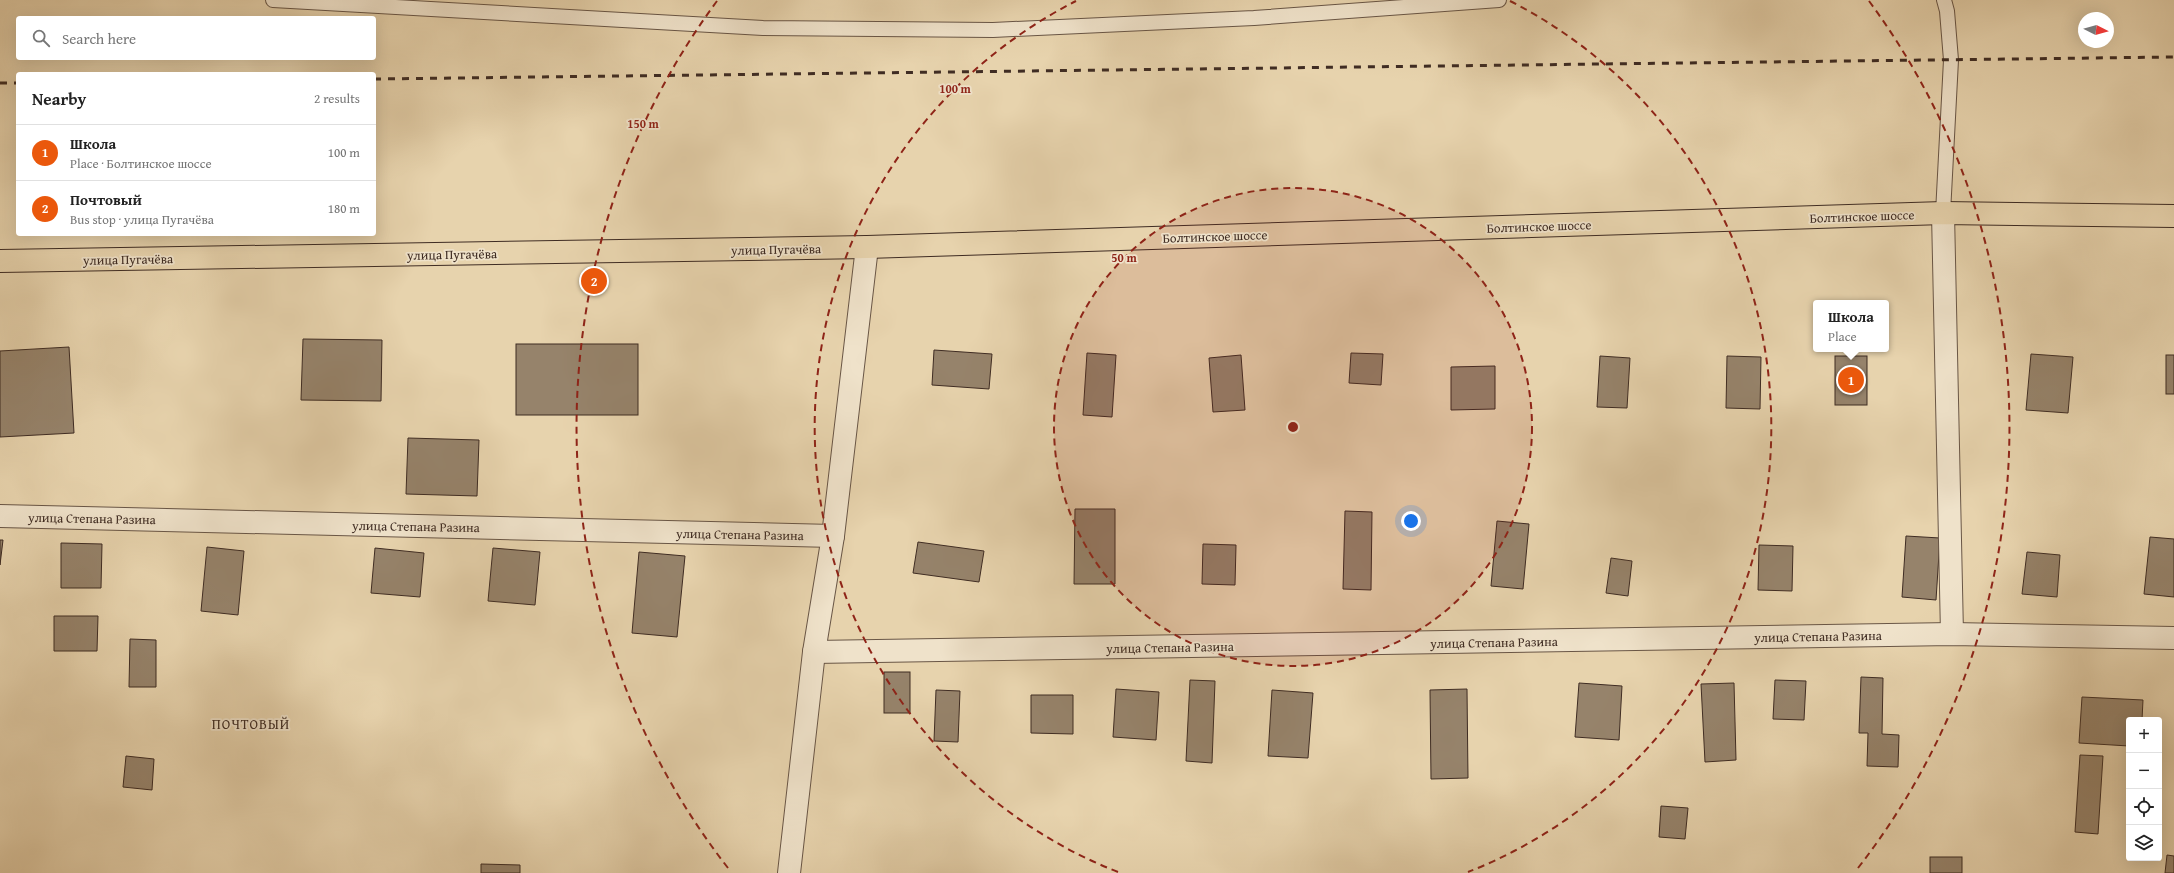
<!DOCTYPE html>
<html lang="en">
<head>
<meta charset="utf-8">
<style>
	:root { --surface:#fff; --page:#f2f2f2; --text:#222; --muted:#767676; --line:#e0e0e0; --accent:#ea580c }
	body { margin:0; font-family:"Gentium Book Plus",serif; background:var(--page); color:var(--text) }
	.controls { position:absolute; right:12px; bottom:12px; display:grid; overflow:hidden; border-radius:4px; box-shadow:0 4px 16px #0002 }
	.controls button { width:36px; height:36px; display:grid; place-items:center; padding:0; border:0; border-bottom:1px solid var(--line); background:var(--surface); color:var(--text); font:20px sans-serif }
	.compass { position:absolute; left:2078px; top:12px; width:36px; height:36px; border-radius:50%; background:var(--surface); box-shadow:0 4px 16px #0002; rotate:96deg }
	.you { position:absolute; left:1411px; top:521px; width:14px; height:14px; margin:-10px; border:3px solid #fff; border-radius:50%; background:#1a73e8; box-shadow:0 0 0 6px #1a73e833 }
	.badge { display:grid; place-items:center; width:26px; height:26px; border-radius:50%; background:var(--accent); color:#fff; font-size:13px; font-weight:700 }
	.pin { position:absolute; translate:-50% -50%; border:2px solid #fff; box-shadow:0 1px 4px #0006 }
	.popup { position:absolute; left:1813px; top:300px; width:76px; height:52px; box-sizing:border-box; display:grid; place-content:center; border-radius:4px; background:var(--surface); filter:drop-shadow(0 1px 3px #0005); font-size:13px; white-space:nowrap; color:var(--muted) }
	.popup b { font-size:15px; color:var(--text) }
	.popup::after { content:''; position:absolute; left:50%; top:100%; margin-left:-8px; border:8px solid transparent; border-top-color:var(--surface) }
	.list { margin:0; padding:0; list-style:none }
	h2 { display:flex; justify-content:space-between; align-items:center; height:52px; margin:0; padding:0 16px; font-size:17px }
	h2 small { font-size:13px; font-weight:400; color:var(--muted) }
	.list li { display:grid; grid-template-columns:26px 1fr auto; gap:12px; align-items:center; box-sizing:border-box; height:56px; padding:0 16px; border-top:1px solid var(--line) }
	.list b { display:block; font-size:15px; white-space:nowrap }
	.list p { margin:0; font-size:13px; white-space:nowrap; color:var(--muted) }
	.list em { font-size:13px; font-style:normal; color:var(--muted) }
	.icon { flex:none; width:22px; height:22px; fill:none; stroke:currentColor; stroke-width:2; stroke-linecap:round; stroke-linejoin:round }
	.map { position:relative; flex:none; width:2174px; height:873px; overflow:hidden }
	.search { position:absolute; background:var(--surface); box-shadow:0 4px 16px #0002; left:16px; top:16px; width:360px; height:44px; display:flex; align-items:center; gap:10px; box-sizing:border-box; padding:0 14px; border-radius:4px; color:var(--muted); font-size:15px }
	.panel { position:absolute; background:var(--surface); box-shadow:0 4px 16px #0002; left:16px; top:72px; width:360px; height:164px; border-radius:4px }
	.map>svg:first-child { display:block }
	.building { fill:#96836b; stroke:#3f2c23 }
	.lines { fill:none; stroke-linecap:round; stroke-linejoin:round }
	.service-casing { stroke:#695646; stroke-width:16 }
	.minor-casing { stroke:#695646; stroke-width:24 }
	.primary-casing { stroke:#3f2c23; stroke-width:24 }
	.service { stroke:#efe2ca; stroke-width:14 }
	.minor { stroke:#efe2ca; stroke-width:22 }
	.primary { stroke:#e7d3ad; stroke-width:22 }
	.rail { stroke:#3f2c23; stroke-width:3; stroke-dasharray:7 7; stroke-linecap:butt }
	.ring { fill:none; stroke:#8f2418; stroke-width:2; stroke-dasharray:7 5 }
	.labels { text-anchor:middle; stroke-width:3.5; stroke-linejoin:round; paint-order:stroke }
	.street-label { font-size:13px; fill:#3f2c23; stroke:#efe2ca }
	.neighbourhood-label { font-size:14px; letter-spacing:1px; fill:#3f2c23; stroke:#efe2ca }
	.centre { fill:#8f2418; stroke:#efe2ca; stroke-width:2 }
	.ring-label { font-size:12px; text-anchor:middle; font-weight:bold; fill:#8f2418; stroke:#efe2ca; stroke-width:3.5; stroke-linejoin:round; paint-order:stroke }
</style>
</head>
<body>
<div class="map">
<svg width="2174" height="873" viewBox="0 0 2174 873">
	<rect width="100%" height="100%" fill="#e7d3ad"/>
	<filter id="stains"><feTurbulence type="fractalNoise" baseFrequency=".005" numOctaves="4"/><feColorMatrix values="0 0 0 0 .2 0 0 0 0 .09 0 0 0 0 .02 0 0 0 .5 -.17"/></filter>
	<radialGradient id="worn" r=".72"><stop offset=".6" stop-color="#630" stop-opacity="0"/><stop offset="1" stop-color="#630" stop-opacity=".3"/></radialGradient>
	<!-- building -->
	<g class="building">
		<polygon points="303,339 382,340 381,401 301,400"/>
		<rect x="516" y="344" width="122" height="71"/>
		<polygon points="69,347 74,433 0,437 0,351"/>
		<polygon points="934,350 992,354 989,389 932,385"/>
		<polygon points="1087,353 1116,355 1112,417 1083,415"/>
		<polygon points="1351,353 1383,354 1381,385 1349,383"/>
		<polygon points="2031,354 2073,357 2068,413 2026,410"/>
		<polygon points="1241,355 1245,410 1213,412 1209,358"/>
		<rect x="2166" y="355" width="8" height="39"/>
		<polygon points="1600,356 1630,358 1627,408 1597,407"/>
		<polygon points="1727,356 1761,357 1760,409 1726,408"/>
		<rect x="1835" y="356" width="32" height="49"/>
		<polygon points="1495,366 1495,409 1451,410 1451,367"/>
		<polygon points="408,438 479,440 477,496 406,494"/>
		<polygon points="1075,509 1115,509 1115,584 1074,584"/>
		<polygon points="1345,511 1372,512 1371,590 1343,589"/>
		<polygon points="1497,521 1529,524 1523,589 1491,586"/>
		<polygon points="1906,536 1940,538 1936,600 1902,597"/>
		<polygon points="2150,537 2174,539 2174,597 2144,594"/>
		<polygon points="0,540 3,540 0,565"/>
		<polygon points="918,542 984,551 979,582 913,573"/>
		<polygon points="61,543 102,544 101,588 61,588"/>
		<polygon points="1203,544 1236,545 1235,585 1202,584"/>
		<polygon points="1759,545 1793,546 1792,591 1758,590"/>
		<polygon points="207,547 244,551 238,615 201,611"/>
		<polygon points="375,548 424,553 420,597 371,593"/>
		<polygon points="493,548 540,552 535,605 488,601"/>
		<polygon points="639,552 685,556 677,637 632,633"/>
		<polygon points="2027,552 2060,555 2057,597 2022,594"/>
		<polygon points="1611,558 1632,561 1628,596 1606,593"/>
		<polygon points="54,616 98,616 97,651 54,651"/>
		<polygon points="130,639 156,640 156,687 129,687"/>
		<rect x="884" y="672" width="26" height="41"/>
		<polygon points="1861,677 1883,678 1882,734 1899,735 1898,767 1867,766 1868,733 1859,733"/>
		<polygon points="1190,680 1215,681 1212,763 1186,761"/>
		<polygon points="1775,680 1806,681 1804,720 1773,719"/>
		<polygon points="1579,683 1622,686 1619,740 1575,737"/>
		<polygon points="1734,683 1736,760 1705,762 1701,684"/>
		<polygon points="1116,689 1159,692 1156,740 1113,737"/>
		<polygon points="1467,689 1468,778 1431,779 1430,690"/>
		<polygon points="936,690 960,691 958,742 934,741"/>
		<polygon points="1272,690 1313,693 1308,758 1268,756"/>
		<polygon points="1031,695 1073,695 1073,734 1031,733"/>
		<polygon points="2082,697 2143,700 2142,720 2129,720 2129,746 2079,743"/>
		<polygon points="2080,755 2103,756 2098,834 2075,832"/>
		<polygon points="126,756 154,759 152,790 123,787"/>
		<polygon points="1661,806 1688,808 1685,839 1659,837"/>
		<polygon points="2167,855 2174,856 2174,873 2165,873"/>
		<rect x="1930" y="857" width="32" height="16"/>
		<polygon points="481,864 520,865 520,873 481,873"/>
	</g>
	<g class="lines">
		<!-- service casing -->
		<g class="service-casing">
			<g id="service">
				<polyline points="273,0 763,28 993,30 1254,18 1499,0"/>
				<polyline points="1943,213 1951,60 1947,11 1944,0"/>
			</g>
		</g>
		<!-- minor casing -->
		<g class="minor-casing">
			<g id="minor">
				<polyline points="1943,213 1952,634"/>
				<polyline points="0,516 833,536"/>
				<polyline points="814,652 1952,634 2174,638"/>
				<polyline points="789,873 814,652 833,536 867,247"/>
			</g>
		</g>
		<!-- primary casing -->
		<g class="primary-casing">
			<polyline id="primary" points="0,261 867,247 1943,213 2174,216"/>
		</g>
		<!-- service -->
		<use href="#service" class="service"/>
		<!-- minor -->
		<use href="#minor" class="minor"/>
		<!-- primary -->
		<use href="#primary" class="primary"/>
		<!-- rail -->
		<g class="rail">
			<polyline points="374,79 2174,57"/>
			<polyline points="0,83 18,83"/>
		</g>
	</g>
	<!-- distance rings -->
	<circle cx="1293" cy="427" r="239" fill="#8f2418" fill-opacity=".12"/>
	<g class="ring">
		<circle cx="1293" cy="427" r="239"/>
		<path d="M1118 872A478 478 0 0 1 1076 1M1510 1A478 478 0 0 1 1468 872"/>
		<path d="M728 868A717 717 0 0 1 717 1M1869 1A717 717 0 0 1 1858 868"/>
	</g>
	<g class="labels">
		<!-- street labels -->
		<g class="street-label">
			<text transform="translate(1862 216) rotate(-2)" y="5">Болтинское шоссе</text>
			<text transform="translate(1539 226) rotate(-2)" y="5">Болтинское шоссе</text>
			<text transform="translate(1215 236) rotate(-2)" y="5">Болтинское шоссе</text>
			<text transform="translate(776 249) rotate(-1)" y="5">улица Пугачёва</text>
			<text transform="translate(452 254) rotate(-1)" y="5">улица Пугачёва</text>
			<text transform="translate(128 259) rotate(-1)" y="5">улица Пугачёва</text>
			<text transform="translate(92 518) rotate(1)" y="5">улица Степана Разина</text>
			<text transform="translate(416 526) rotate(1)" y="5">улица Степана Разина</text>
			<text transform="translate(740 534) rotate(1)" y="5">улица Степана Разина</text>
			<text transform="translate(1818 636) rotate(-1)" y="5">улица Степана Разина</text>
			<text transform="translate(1494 642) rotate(-1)" y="5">улица Степана Разина</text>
			<text transform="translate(1170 647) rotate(-1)" y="5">улица Степана Разина</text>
		</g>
		<!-- neighbourhood labels -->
		<g class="neighbourhood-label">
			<text x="251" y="729">ПОЧТОВЫЙ</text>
		</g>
	</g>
	<circle cx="1293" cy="427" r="6" class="centre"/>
	<g class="ring-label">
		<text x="955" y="93">100 m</text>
		<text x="643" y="128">150 m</text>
		<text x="1124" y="262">50 m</text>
	</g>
	<rect width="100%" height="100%" filter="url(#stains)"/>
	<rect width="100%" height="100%" fill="url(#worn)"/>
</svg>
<div class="controls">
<button>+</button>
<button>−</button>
<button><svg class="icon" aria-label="locate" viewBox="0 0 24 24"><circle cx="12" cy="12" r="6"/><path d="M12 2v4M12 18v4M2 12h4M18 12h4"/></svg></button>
<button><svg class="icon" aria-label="layers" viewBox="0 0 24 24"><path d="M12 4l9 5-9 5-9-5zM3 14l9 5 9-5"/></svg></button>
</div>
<svg class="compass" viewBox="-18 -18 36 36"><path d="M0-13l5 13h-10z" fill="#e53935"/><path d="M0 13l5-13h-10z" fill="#767676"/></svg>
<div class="you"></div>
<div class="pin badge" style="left:1851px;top:380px">1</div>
<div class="popup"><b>Школа</b>Place</div>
<div class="pin badge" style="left:594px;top:281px">2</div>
<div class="search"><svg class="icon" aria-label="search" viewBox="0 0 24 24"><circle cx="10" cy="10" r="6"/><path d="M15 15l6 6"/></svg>Search here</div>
<section class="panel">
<h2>Nearby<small>2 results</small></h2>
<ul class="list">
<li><span class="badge">1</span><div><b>Школа</b><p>Place · Болтинское шоссе</p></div><em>100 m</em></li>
<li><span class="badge">2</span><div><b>Почтовый</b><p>Bus stop · улица Пугачёва</p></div><em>180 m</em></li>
</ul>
</section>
</div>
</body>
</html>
